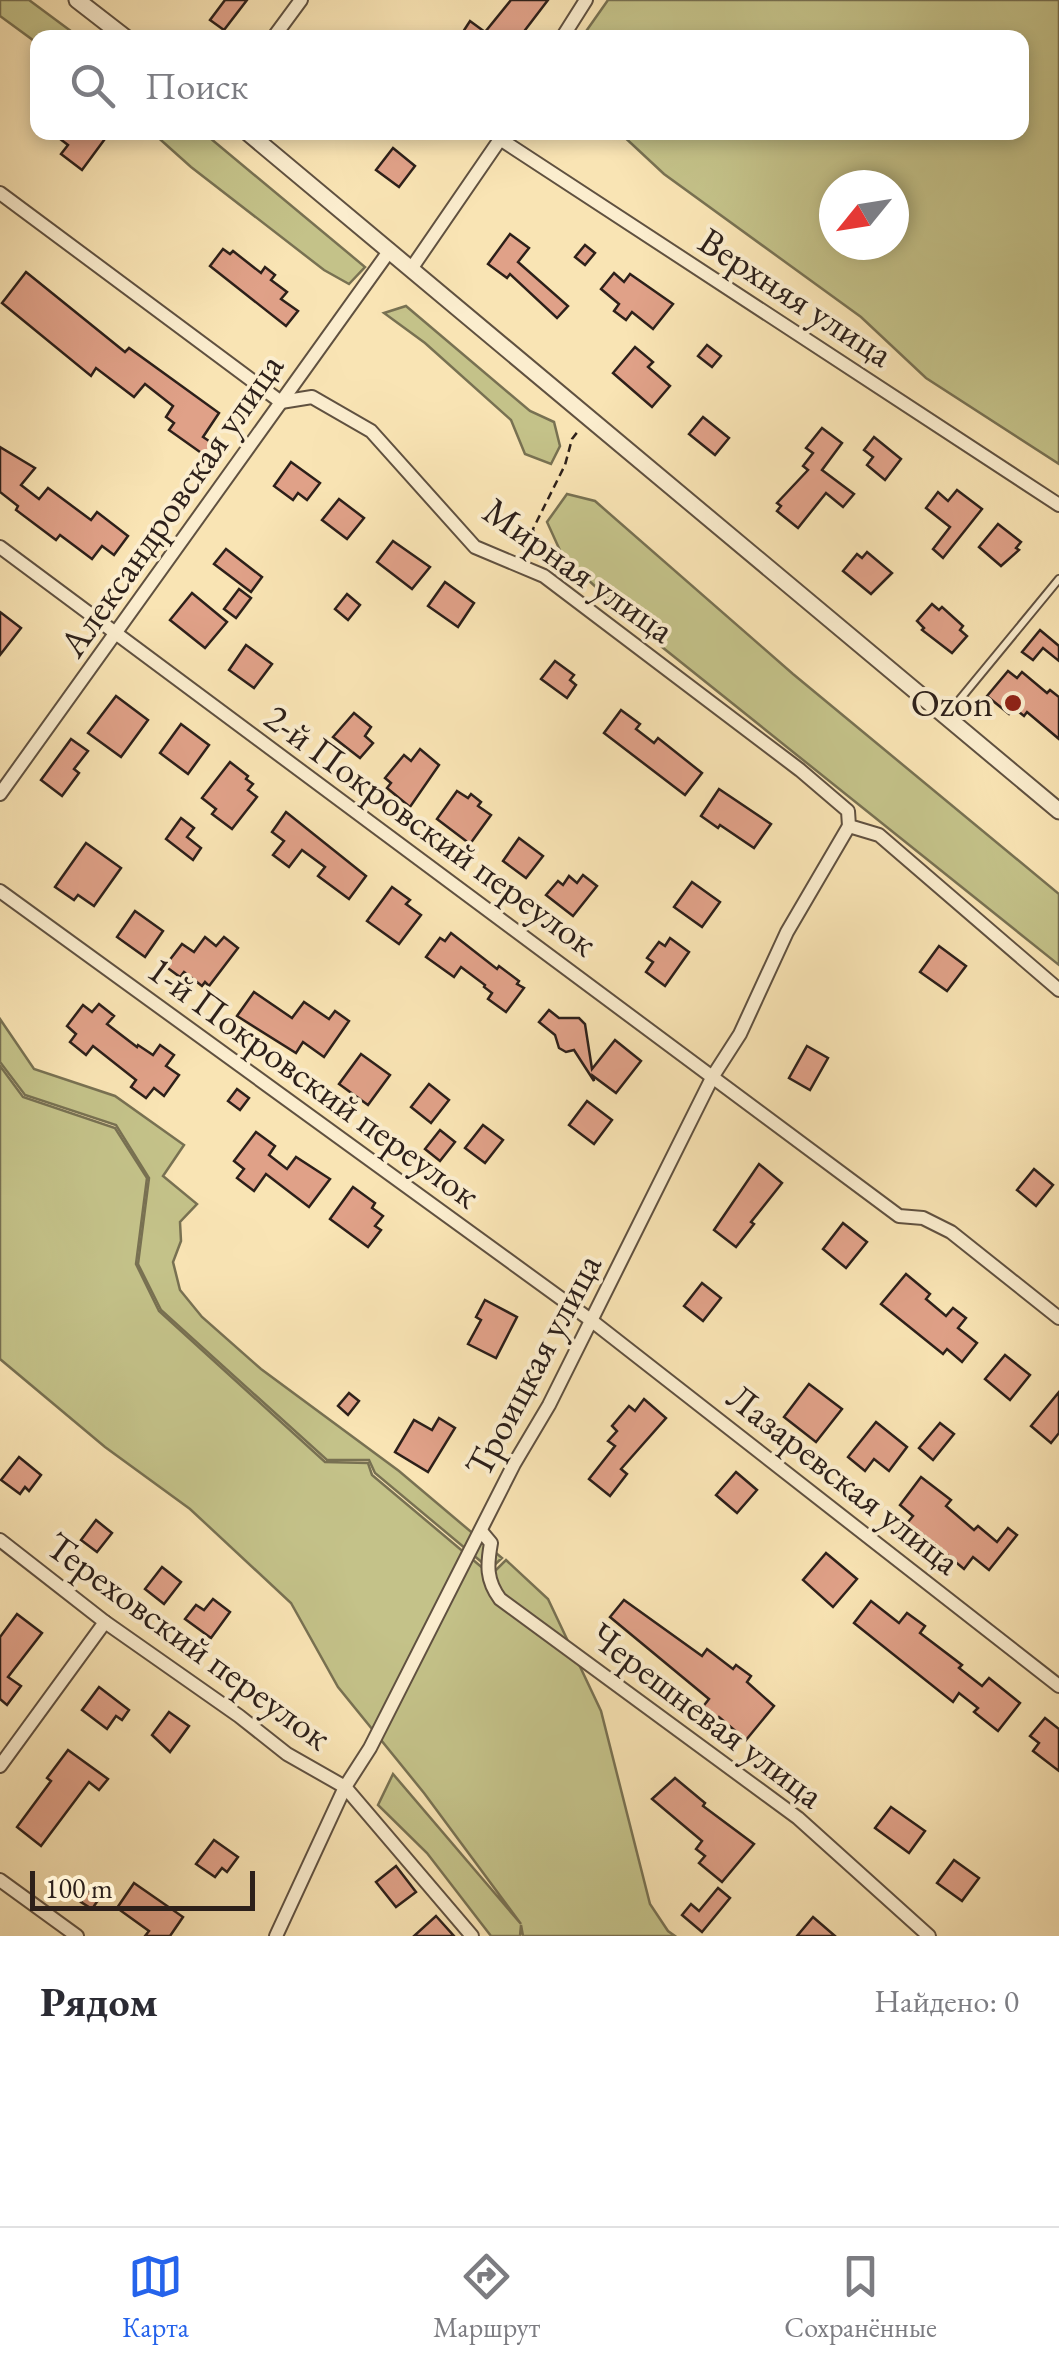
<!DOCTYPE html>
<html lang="ru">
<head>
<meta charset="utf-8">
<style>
	:root { --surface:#fff; --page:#f7f7f7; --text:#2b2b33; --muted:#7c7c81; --line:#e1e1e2; --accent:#2563eb }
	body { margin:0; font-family:"EB Garamond",serif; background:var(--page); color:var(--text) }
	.compass { position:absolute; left:819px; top:170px; width:90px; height:90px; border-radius:50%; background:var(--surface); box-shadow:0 5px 15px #0003; rotate:240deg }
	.scale { position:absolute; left:30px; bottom:25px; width:225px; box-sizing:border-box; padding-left:10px; border:5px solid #2d201a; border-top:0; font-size:28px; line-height:35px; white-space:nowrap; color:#2d201a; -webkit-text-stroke:8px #fbedce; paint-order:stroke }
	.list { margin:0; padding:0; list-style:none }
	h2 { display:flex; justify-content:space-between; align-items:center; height:130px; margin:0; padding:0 40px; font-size:42px }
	h2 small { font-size:32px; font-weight:400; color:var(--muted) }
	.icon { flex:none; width:55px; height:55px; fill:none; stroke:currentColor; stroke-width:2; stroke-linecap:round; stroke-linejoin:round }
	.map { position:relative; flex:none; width:1059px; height:1936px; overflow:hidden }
	.search { position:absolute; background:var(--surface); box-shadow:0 5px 15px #0003; left:30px; right:30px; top:30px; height:110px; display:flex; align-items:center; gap:25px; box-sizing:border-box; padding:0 35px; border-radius:20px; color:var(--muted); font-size:38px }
	.sheet { height:290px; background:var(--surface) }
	nav { display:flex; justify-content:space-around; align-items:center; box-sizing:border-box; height:140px; border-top:2px solid var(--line); background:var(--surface); font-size:28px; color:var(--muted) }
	nav a { display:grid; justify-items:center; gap:5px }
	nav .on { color:var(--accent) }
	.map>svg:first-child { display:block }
	.green { fill:#c4c289; stroke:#787152; stroke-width:2.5; fill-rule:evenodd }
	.building { fill:#e0a188; stroke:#2d201a; stroke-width:2.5 }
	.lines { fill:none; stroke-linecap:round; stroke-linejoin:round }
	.service-casing { stroke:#605140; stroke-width:10 }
	.minor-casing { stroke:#605140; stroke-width:16 }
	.tertiary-casing { stroke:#605140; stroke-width:19 }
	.path { stroke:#2d201a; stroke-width:2.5; stroke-dasharray:8 5; stroke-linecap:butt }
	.service { stroke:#fbedce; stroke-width:6 }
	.minor { stroke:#fbedce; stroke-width:12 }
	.tertiary { stroke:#fbedce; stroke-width:15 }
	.poi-dot { fill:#8f2418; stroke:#fbedce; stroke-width:4 }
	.labels { text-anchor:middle; stroke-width:8; stroke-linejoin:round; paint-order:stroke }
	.street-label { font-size:38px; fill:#2d201a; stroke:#fbedce }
	.poi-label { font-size:38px; fill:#2d201a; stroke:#fbedce; text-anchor:end }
</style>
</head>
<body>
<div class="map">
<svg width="1059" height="1936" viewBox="0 0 1059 1936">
	<rect width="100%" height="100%" fill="#f9e4b4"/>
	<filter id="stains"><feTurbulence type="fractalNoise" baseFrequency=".002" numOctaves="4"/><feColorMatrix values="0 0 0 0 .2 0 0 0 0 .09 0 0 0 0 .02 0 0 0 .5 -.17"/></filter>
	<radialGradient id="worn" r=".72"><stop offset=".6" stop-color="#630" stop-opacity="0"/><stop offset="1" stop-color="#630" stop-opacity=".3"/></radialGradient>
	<!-- green -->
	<g class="green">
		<polygon points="0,0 29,0 79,37 38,38 37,43 0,16"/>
		<path d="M 608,0 L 1059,0 L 1059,464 L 926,378 L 861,317 L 664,174 L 620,133 L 1022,132 L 1022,38 L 582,37 ZM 834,185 L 894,185 L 894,245 L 834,245 Z"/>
		<polygon points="153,133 204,133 365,267 349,284 324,270 191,167"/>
		<polygon points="406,306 530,411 554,422 560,446 551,464 525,454 511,420 425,343 384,313"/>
		<polygon points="567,494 595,501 793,674 1059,894 1059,965 657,643 563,557 547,522"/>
		<polygon points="0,1019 34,1069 115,1096 184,1145 163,1176 197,1204 180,1222 181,1241 173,1262 180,1290 202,1317 261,1369 399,1471 502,1558 490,1569 375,1473 369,1460 327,1460 161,1310 138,1264 149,1178 116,1125 25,1095 0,1062"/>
		<polygon points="0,1066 23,1097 115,1128 147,1178 136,1264 159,1311 325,1462 368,1463 372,1475 491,1575 506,1560 548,1599 601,1711 650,1904 668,1931 675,1936 523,1936 521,1925 520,1936 491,1936 427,1853 378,1805 393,1774 521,1924 424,1793 338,1687 291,1603 190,1509 105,1447 0,1359"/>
	</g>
	<!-- building -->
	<g class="building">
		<polygon points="225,0 247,0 224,30 210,20"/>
		<polygon points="511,0 548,0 519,38 459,38 470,21 485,32"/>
		<polygon points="51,132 110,132 82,170 61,154 68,145"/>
		<polygon points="393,148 415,166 399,187 376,170"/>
		<polygon points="510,234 529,248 518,262 568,306 557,318 510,274 507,278 488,264"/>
		<polygon points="585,245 595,253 585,265 575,257"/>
		<polygon points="223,249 230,254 233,251 261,273 265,267 275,275 271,280 287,292 281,299 298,311 286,326 210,266"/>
		<polygon points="26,272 125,352 129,348 219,413 203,437 215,445 207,457 169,430 174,423 166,417 173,406 145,384 134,397 96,368 91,376 2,303"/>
		<polygon points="614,273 624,282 630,274 673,304 653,329 632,312 626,320 614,311 619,304 601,289"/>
		<polygon points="707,345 721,356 712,367 698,356"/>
		<polygon points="635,347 653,362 648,367 670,386 652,407 613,373"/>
		<polygon points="703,417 729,438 715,455 689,434"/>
		<polygon points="822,428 842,443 822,470 854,494 843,507 826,493 798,528 777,511 781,506 777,503 808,470 803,466 813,453 806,448"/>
		<polygon points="874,437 901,459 885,480 867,465 873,457 864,450"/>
		<polygon points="0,447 35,468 21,485 39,499 48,488 91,520 97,512 128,536 114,555 102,546 92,559 60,535 56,540 16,510 18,506 0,492"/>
		<polygon points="291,462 320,483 307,500 298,493 293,500 274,486"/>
		<polygon points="957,490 982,509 943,558 933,549 950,527 926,508 938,492 948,501"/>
		<polygon points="339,499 364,518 347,539 322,520"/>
		<polygon points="998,524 1021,542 1016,548 1019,550 1001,566 979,547"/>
		<polygon points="393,541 430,567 412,589 377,562"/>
		<polygon points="226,549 262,577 251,592 214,564"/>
		<polygon points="867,552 892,573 871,594 843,571 857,554 862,558"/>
		<polygon points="445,582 474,603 458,627 428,606"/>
		<polygon points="239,589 251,598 236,618 224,609"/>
		<polygon points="192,593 227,622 205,648 170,620"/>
		<polygon points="347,594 360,605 348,620 335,609"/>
		<polygon points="932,604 939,610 942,607 963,626 960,630 967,636 952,653 922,630 924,628 917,621"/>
		<polygon points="0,612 21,628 0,655"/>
		<polygon points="1040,630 1059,646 1059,661 1043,648 1033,660 1022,652"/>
		<polygon points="246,645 272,664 254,688 229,670"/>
		<polygon points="555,661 574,675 570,680 576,685 567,698 541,679"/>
		<polygon points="1008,671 1017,678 1022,672 1047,693 1050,690 1059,697 1059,739 1027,712 1024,716 1014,708 1009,714 987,696"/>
		<polygon points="116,696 148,720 121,757 88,733"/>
		<polygon points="621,710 640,724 636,729 654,743 658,738 702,773 685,795 604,733"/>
		<polygon points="354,713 371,727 365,736 373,743 360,758 333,737"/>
		<polygon points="181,724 209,745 188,774 160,753"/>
		<polygon points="71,739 88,751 74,769 79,773 62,796 41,780"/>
		<polygon points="420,749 439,765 410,807 387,788 391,783 385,778 404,755 411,761"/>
		<polygon points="230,762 248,776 246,779 253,784 248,790 257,797 232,829 212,814 216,809 202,798"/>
		<polygon points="719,789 771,824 754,848 720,825 718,828 701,816"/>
		<polygon points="457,791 468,798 471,794 481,802 478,806 491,815 470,844 437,819"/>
		<polygon points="286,812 366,876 349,899 318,876 325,867 302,850 289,867 273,855 284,841 272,832"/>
		<polygon points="181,818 194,828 187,837 201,848 193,860 166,839"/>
		<polygon points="519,838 543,856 526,878 503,861"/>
		<polygon points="86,843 121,868 94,906 78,895 74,900 55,887"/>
		<polygon points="583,875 597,886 573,916 546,895 558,881 563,885 569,876 577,883"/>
		<polygon points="692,882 720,902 702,927 674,907"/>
		<polygon points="392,887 410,900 406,904 421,915 399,944 367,921"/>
		<polygon points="135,911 163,931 145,957 117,937"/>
		<polygon points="451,933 497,969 499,966 519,981 517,984 524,988 506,1012 488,999 492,993 484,987 485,985 461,967 454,977 426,957 440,938 445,941"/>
		<polygon points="205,937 216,946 224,937 238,948 209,986 205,982 202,986 184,972 180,977 165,966 182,944 194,952"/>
		<polygon points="670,938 689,952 665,986 646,972 653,962 647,958 659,942 665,946"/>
		<polygon points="939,946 966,966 947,991 920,972"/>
		<polygon points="254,992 292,1018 304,1002 329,1019 335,1011 349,1021 324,1057 303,1042 296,1053 237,1016"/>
		<polygon points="99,1004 114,1016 107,1024 137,1047 138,1045 153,1055 160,1045 174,1055 166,1066 179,1075 164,1096 154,1088 146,1098 131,1087 136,1080 93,1046 86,1055 70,1042 76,1034 67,1026 83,1005 92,1012"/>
		<polygon points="549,1010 559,1018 579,1018 585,1024 592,1069 615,1040 641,1061 616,1093 593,1076 594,1081 574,1050 566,1052 559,1048 555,1035 539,1022"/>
		<polygon points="807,1046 828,1058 810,1090 789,1078"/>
		<polygon points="361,1054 390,1075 368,1105 339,1084"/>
		<polygon points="429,1084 449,1100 431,1123 411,1107"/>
		<polygon points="237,1089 249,1098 240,1110 228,1101"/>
		<polygon points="587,1101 612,1120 594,1144 569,1125"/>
		<polygon points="483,1125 503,1140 485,1163 465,1148"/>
		<polygon points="440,1130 455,1142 440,1161 425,1149"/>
		<polygon points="256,1132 275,1146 269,1155 287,1169 296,1157 330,1179 309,1207 266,1174 254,1191 237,1178 244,1169 234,1161"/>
		<polygon points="759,1164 782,1183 751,1222 754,1224 736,1247 714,1230"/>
		<polygon points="1034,1169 1053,1185 1036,1206 1017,1190"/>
		<polygon points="353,1187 375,1203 372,1208 383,1216 375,1226 381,1230 368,1247 330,1219"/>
		<polygon points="843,1223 867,1242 846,1268 823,1249"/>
		<polygon points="906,1274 930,1294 926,1299 946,1316 953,1308 966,1318 958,1328 977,1343 962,1362 947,1349 943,1354 881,1304"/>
		<polygon points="702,1283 721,1298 703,1321 684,1306"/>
		<polygon points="485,1300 517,1317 496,1358 468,1344 481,1320 476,1317"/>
		<polygon points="1005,1355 1030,1375 1010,1400 985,1379"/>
		<polygon points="809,1384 842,1409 816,1442 784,1417"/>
		<polygon points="1059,1392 1059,1433 1051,1443 1031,1426"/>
		<polygon points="349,1393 359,1401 348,1415 338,1406"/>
		<polygon points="644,1399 666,1418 621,1469 627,1474 610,1496 589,1479 615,1446 608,1441 617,1431 612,1426 629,1406 635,1411"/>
		<polygon points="439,1418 455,1428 428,1472 395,1452 414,1420 432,1430"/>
		<polygon points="876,1422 907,1447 889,1471 874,1459 865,1471 848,1457"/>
		<polygon points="940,1423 954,1434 933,1460 919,1448"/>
		<polygon points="19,1457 41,1475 29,1491 25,1487 20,1494 1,1480"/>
		<polygon points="736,1472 757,1490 737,1513 716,1495"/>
		<polygon points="921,1477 951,1500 946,1506 974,1530 978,1526 997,1542 1008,1528 1017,1535 989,1570 973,1557 964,1569 923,1535 920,1539 904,1527 913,1516 900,1505"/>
		<polygon points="96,1520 112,1533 97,1552 81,1540"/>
		<polygon points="826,1553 857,1579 833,1607 803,1580"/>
		<polygon points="162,1567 181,1582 164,1604 145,1589"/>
		<polygon points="213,1599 230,1612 211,1638 185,1619 196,1605 204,1610"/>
		<polygon points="624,1600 702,1656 707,1649 733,1669 736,1665 751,1676 747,1682 774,1706 746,1740 719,1717 709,1730 694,1718 709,1699 610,1617"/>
		<polygon points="871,1601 899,1623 907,1613 925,1626 920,1633 962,1665 959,1668 982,1686 989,1678 1020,1703 998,1731 974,1712 978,1708 959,1693 953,1702 854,1623"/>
		<polygon points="17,1614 42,1633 8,1677 21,1686 7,1705 0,1699 0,1637"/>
		<polygon points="99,1687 129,1710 122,1720 116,1716 107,1729 82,1710"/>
		<polygon points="169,1712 189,1726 170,1752 152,1735"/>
		<polygon points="1045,1718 1059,1729 1059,1771 1033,1751 1039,1743 1030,1736"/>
		<polygon points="68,1750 108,1779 99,1790 89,1782 41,1846 17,1827 51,1781 47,1778"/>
		<polygon points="675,1778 705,1803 703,1806 754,1844 722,1882 699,1863 705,1856 696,1849 702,1841 652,1799"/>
		<polygon points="891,1807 925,1831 909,1853 875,1828"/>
		<polygon points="214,1840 238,1857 227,1872 222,1868 215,1877 196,1864"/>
		<polygon points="954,1860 979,1878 962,1901 937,1883"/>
		<polygon points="396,1866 416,1892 396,1907 376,1882"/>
		<polygon points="134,1883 183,1917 170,1936 145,1936 149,1931 117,1908"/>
		<polygon points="92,1885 103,1893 92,1909 81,1902"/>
		<polygon points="718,1888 730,1898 702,1932 682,1915 691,1904 699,1911"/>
		<polygon points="436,1916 454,1936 414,1936"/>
		<polygon points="813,1917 835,1936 797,1936"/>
	</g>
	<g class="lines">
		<!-- service casing -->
		<g class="service-casing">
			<polyline id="service" points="947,715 1059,579"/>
		</g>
		<!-- minor casing -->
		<g class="minor-casing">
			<g id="minor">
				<polyline points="273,38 301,0"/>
				<polyline points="562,38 586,0"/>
				<polyline points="500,139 1059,505"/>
				<polyline points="0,193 281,402 312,397 371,431 475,547 544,576 800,770 848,811 849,826 879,835 1059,990"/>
				<polyline points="411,269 503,135"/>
				<polyline points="0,547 899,1216 923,1218 951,1232 1059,1318"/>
				<polyline points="0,794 390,250"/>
				<polyline points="0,891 592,1321 1059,1686"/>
				<path d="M 481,1531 L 491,1543 C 487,1565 486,1580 500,1599 L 798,1818 L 929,1936"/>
				<polyline points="0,1540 105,1622 239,1716 287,1754 345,1787 472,1936"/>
				<polyline points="0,1766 105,1622"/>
				<polyline points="0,1880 77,1936"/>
				<polyline points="276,1936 345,1787 370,1748 514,1464 549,1405 713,1076 740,1034 787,932 849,826"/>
			</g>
		</g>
		<!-- tertiary casing -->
		<g class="tertiary-casing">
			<g id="tertiary">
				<polyline points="77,0 126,38"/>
				<polyline points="247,132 1059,811"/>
			</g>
		</g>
		<!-- path -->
		<polyline class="path" points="540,560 533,529 565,465 572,439 579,430"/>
		<!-- service -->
		<use href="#service" class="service"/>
		<!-- minor -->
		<use href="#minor" class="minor"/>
		<!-- tertiary -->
		<use href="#tertiary" class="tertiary"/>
	</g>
	<!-- markers -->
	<circle class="poi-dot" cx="1013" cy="703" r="10"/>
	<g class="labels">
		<!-- street labels -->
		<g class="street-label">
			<text transform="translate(796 297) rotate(33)" y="13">Верхняя улица</text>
			<text transform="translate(171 505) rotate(-55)" y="13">Александровская улица</text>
			<text transform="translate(579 570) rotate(35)" y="13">Мирная улица</text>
			<text transform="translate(431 830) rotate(36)" y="13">2-й Покровский переулок</text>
			<text transform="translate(314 1082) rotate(36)" y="13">1-й Покровский переулок</text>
			<text transform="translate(533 1365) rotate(-62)" y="13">Троицкая улица</text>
			<text transform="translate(844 1479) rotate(38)" y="13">Лазаревская улица</text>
			<text transform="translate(189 1641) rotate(36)" y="13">Тереховский переулок</text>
			<text transform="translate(707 1715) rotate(37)" y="13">Черешневая улица</text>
		</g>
		<!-- poi labels -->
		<g class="poi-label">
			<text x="993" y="716">Ozon</text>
		</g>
	</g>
	<rect width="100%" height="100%" filter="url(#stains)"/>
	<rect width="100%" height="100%" fill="url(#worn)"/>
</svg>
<svg class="compass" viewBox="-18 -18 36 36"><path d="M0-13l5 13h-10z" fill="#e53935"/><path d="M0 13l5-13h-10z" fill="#7c7c81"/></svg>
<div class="scale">100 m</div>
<div class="search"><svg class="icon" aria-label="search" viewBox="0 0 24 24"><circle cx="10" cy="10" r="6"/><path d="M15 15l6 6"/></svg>Поиск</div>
</div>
<section class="sheet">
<h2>Рядом<small>Найдено: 0</small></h2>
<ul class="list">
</ul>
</section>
<nav>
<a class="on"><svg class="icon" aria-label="map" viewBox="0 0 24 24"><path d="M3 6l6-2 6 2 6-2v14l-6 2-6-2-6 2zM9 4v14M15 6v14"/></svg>Карта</a>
<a><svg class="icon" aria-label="directions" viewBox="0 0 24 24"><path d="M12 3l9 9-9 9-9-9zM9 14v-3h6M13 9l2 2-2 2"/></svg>Маршрут</a>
<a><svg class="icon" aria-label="saved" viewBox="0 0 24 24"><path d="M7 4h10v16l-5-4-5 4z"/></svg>Сохранённые</a>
</nav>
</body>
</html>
